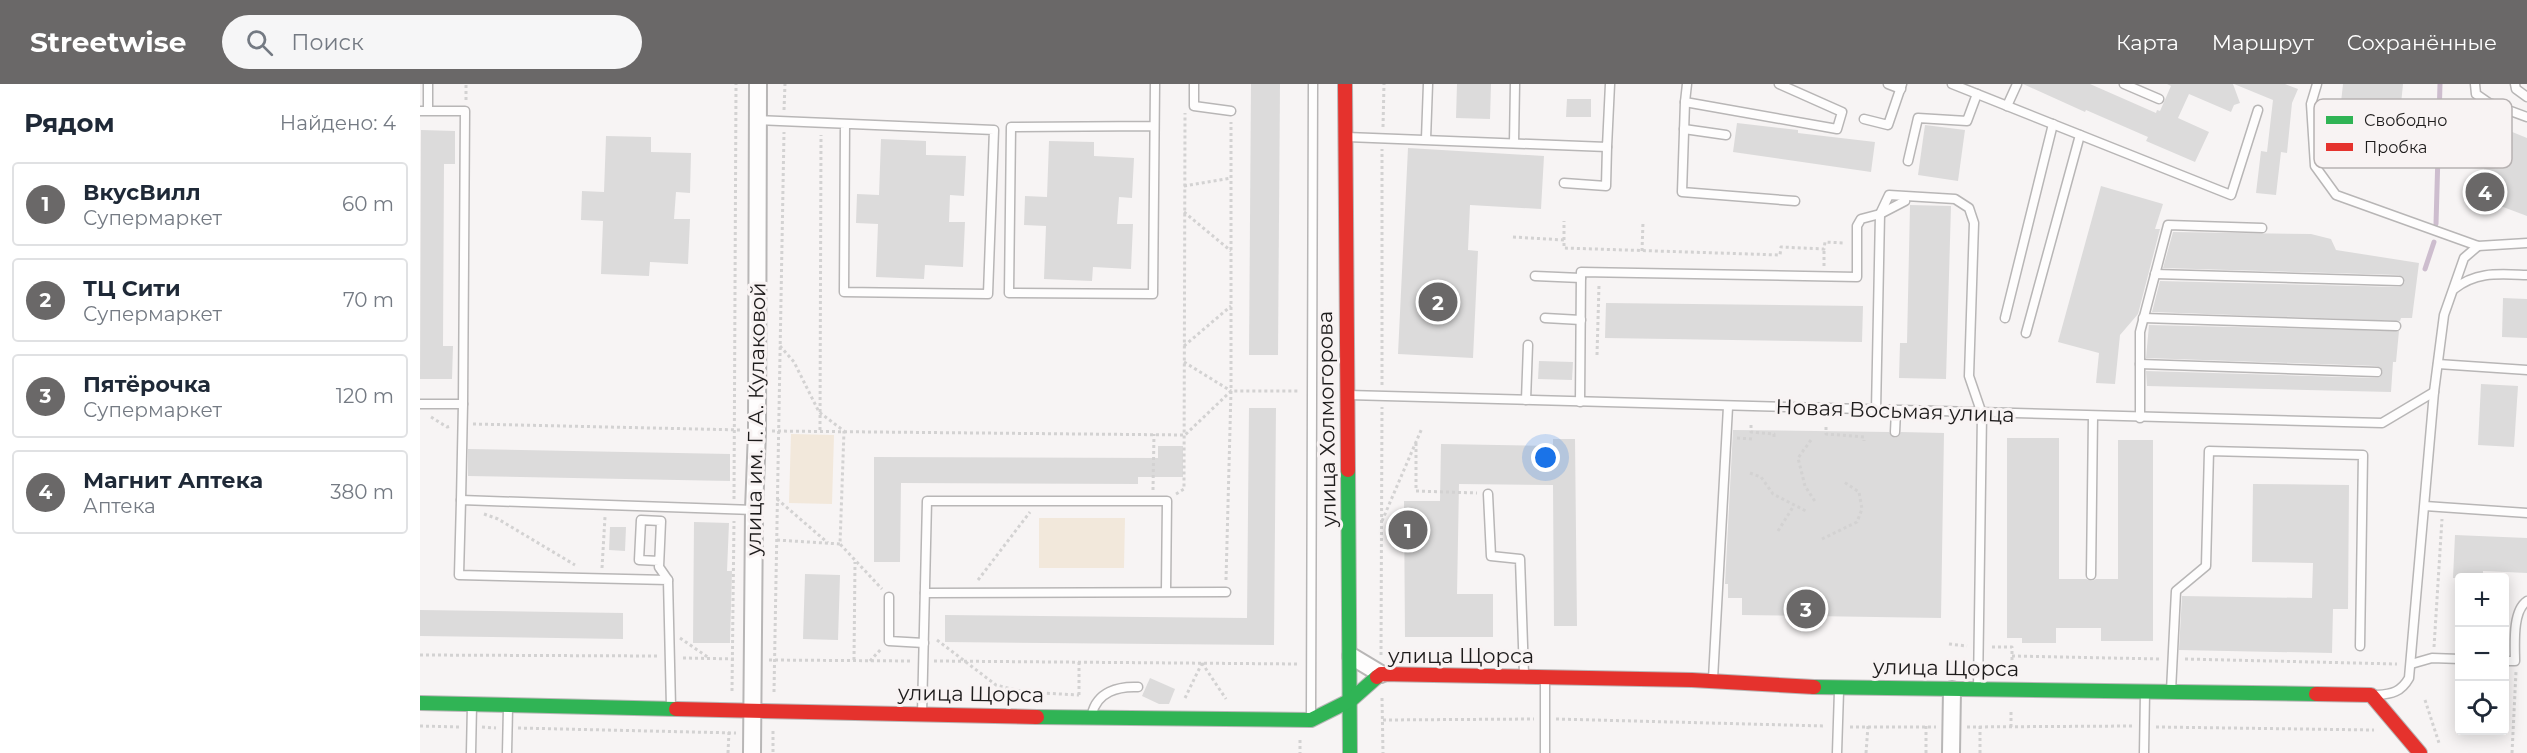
<!DOCTYPE html>
<html lang="ru">
<head>
<meta charset="utf-8">
<style>
	:root { --surface:#fff; --page:#f6f6f7; --text:#1f2937; --muted:#747a83; --line:#e0e1e3; --accent:#6a6868 }
	body { margin:0; font-family:Montserrat,sans-serif; background:var(--page); color:var(--text) }
	.controls { position:absolute; right:18px; bottom:18px; display:grid; overflow:hidden; border-radius:6px; box-shadow:0 3px 15px #0003 }
	.controls button { width:54px; height:54px; display:grid; place-items:center; padding:0; border:0; border-bottom:2px solid var(--line); background:var(--surface); color:var(--text); font:30px sans-serif }
	.you { position:absolute; left:1126px; top:374px; width:21px; height:21px; margin:-15px; border:4px solid #fff; border-radius:50%; background:#1a73e8; box-shadow:0 0 0 9px #1a73e833 }
	.badge { display:grid; place-items:center; width:39px; height:39px; border-radius:50%; background:var(--accent); color:#fff; font-size:20px; font-weight:700 }
	.pin { position:absolute; translate:-50% -50%; border:3px solid #fff; box-shadow:0 2px 6px #0006 }
	.list { margin:0; padding:0; list-style:none }
	h2 { display:flex; justify-content:space-between; align-items:center; height:78px; margin:0; padding:0 24px; font-size:26px }
	h2 small { font-size:20px; font-weight:400; color:var(--muted) }
	.list li { display:grid; grid-template-columns:39px 1fr auto; gap:18px; align-items:center; box-sizing:border-box; height:84px; margin:0 12px 12px; padding:0 12px; border:2px solid var(--line); border-radius:6px }
	.list b { display:block; font-size:22px; white-space:nowrap }
	.list p { margin:0; font-size:20px; white-space:nowrap; color:var(--muted) }
	.list em { font-size:20px; font-style:normal; color:var(--muted) }
	.icon { flex:none; width:33px; height:33px; fill:none; stroke:currentColor; stroke-width:2; stroke-linecap:round; stroke-linejoin:round }
	.map { position:relative; flex:none; width:2107px; height:669px; overflow:hidden }
	header { display:flex; align-items:center; gap:36px; box-sizing:border-box; height:84px; padding:0 30px; background:var(--accent); color:#fff }
	header strong { font-size:28px }
	nav { display:flex; gap:33px; margin-inline-start:auto; font-size:21px }
	.search { width:420px; height:54px; background:var(--page); display:flex; align-items:center; gap:15px; box-sizing:border-box; padding:0 21px; border-radius:33px; color:var(--muted); font-size:22px }
	main { display:flex }
	aside { flex:1; background:var(--surface) }
	.map>svg:first-child { display:block }
	.green { fill:#f2e8db }
	.lines { fill:none; stroke-linecap:round; stroke-linejoin:round }
	.stream { stroke:#cdbdce; stroke-width:5 }
	.building { fill:#dcdbdb }
	.lane-casing { stroke:#b8b6b6; stroke-width:11 }
	.street-casing { stroke:#b8b6b6; stroke-width:20 }
	.fast-casing { stroke:#b8b6b6; stroke-width:16 }
	.jam-casing { stroke:#b8b6b6; stroke-width:16 }
	.path { stroke:#d3d2d2; stroke-width:3; stroke-dasharray:3 3; stroke-linecap:butt }
	.lane { stroke:#fefdfd; stroke-width:8 }
	.street { stroke:#fefdfd; stroke-width:16 }
	.fast { stroke:#30b455; stroke-width:14 }
	.jam { stroke:#e5322d; stroke-width:14 }
	.labels { text-anchor:middle; stroke-width:6; stroke-linejoin:round; paint-order:stroke }
	.street-label { font-size:21px; fill:#1e1c1c; stroke:#f8f3f3 }
	.key { fill:#f8f3f3; stroke:#b7b2b2; stroke-width:1.5 }
	.key-label { font-size:16px; fill:#1e1c1c }
</style>
</head>
<body>
<header>
<strong>Streetwise</strong>
<div class="search"><svg class="icon" aria-label="search" viewBox="0 0 24 24"><circle cx="10" cy="10" r="6"/><path d="M15 15l6 6"/></svg>Поиск</div>
<nav><a>Карта</a><a>Маршрут</a><a>Сохранённые</a></nav>
</header>
<main>
<aside>
<h2>Рядом<small>Найдено: 4</small></h2>
<ul class="list">
<li><span class="badge">1</span><div><b>ВкусВилл</b><p>Супермаркет</p></div><em>60 m</em></li>
<li><span class="badge">2</span><div><b>ТЦ Сити</b><p>Супермаркет</p></div><em>70 m</em></li>
<li><span class="badge">3</span><div><b>Пятёрочка</b><p>Супермаркет</p></div><em>120 m</em></li>
<li><span class="badge">4</span><div><b>Магнит Аптека</b><p>Аптека</p></div><em>380 m</em></li>
</ul>
</aside>
<div class="map">
<svg width="2107" height="669" viewBox="0 0 2107 669">
	<rect width="100%" height="100%" fill="#f7f4f4"/>
	<!-- green -->
	<g class="green">
		<polygon points="371,350 414,351 412,420 369,419"/>
		<polygon points="619,434 705,434 704,484 619,484"/>
	</g>
	<g class="lines">
		<!-- stream -->
		<g class="stream">
			<polyline points="2016,140 2020,0"/>
			<polyline points="2005,185 2014,158"/>
		</g>
	</g>
	<!-- building -->
	<g class="building">
		<polygon points="831,0 860,0 858,271 829,271"/>
		<polygon points="1037,0 1071,0 1070,35 1036,34"/>
		<polygon points="1603,0 1670,0 1736,29 1737,26 1740,27 1751,2 1747,0 1813,0 1820,19 1814,21 1811,28 1769,10 1758,34 1789,48 1775,78 1726,57 1728,53 1666,26 1665,28"/>
		<polygon points="1814,0 1865,0 1878,5 1872,19 1867,69 1861,68 1856,111 1836,109 1841,67 1847,68 1853,16"/>
		<polygon points="1923,0 1983,0 1977,61 1917,55"/>
		<polygon points="1147,15 1171,15 1171,33 1146,33"/>
		<polygon points="1317,39 1378,46 1378,49 1455,58 1451,88 1313,68"/>
		<polygon points="1505,41 1545,46 1538,97 1498,91"/>
		<polygon points="2080,43 2107,54 2107,132 2054,112"/>
		<polygon points="1,46 35,47 35,80 24,80 23,262 33,262 32,295 0,295"/>
		<polygon points="186,52 231,53 231,68 271,69 270,109 256,108 254,135 270,135 268,180 230,178 229,192 181,190 183,137 161,136 162,107 184,108"/>
		<polygon points="461,55 506,57 506,71 546,72 544,112 530,111 529,138 545,138 543,183 505,181 504,195 456,193 458,140 436,139 437,110 459,111"/>
		<polygon points="629,57 674,58 674,72 714,74 712,114 699,113 697,140 713,140 711,185 673,183 672,197 624,195 626,142 604,141 605,112 627,113"/>
		<polygon points="988,64 1124,72 1121,125 1050,121 1048,166 1058,167 1053,274 978,270"/>
		<polygon points="1681,102 1743,120 1735,145 1740,145 1718,230 1700,251 1695,300 1676,299 1679,269 1638,258"/>
		<polygon points="1490,121 1531,122 1526,295 1479,294 1480,259 1487,259"/>
		<polygon points="1753,148 1891,150 1911,155 1916,166 1999,179 1992,234 1981,234 1980,237 1732,228 1740,197 1979,203 1985,198 1979,191 1743,184"/>
		<polygon points="2083,214 2107,215 2107,254 2082,253"/>
		<polygon points="1186,219 1443,222 1442,258 1185,254"/>
		<polygon points="1729,241 1979,247 1976,278 1973,278 1971,308 1727,302 1726,287 1957,294 1963,288 1957,282 1726,274"/>
		<polygon points="1119,277 1153,278 1152,296 1118,295"/>
		<polygon points="2061,300 2098,302 2094,363 2058,361"/>
		<polygon points="829,324 856,324 854,561 525,558 525,531 827,534"/>
		<polygon points="1313,346 1469,348 1475,354 1481,348 1524,349 1521,534 1322,531 1322,514 1308,514 1308,500 1305,500"/>
		<polygon points="1587,354 1639,354 1639,495 1666,495 1672,497 1676,495 1698,495 1698,356 1733,356 1733,557 1681,557 1681,544 1636,544 1636,559 1602,559 1602,554 1587,554"/>
		<polygon points="1133,355 1155,355 1157,542 1134,542 1133,401 1039,400 1037,510 1073,510 1073,553 985,553 984,417 1020,417 1021,360 1133,362"/>
		<polygon points="738,362 763,362 763,393 718,393 718,400 481,399 480,478 454,478 454,373 738,374"/>
		<polygon points="48,365 310,370 310,397 48,392"/>
		<polygon points="1833,400 1929,401 1928,525 1913,525 1912,569 1759,566 1762,512 1892,514 1893,479 1832,478"/>
		<polygon points="274,438 309,439 307,487 312,487 310,559 273,559"/>
		<polygon points="190,443 206,443 205,467 189,466"/>
		<polygon points="2035,451 2107,454 2107,489 2063,487 2063,494 2033,494"/>
		<polygon points="385,490 420,491 418,556 383,555"/>
		<polygon points="0,526 203,529 203,555 0,552"/>
		<polygon points="730,594 755,605 749,620 739,620 722,612"/>
	</g>
	<g class="lines">
		<!-- lane casing -->
		<g class="lane-casing">
			<g id="lane">
				<polyline points="8,0 8,26"/>
				<polyline points="774,0 774,22 811,27"/>
				<polyline points="1267,0 1265,18 1417,45 1422,28 1359,0"/>
				<polyline points="1468,0 1481,5"/>
				<polyline points="1532,0 1811,111 1838,26"/>
				<polyline points="1704,0 1739,15"/>
				<polyline points="1897,0 1891,20 1895,82 1916,111 2058,162 2107,159"/>
				<polyline points="2055,0 2056,10 2069,19 2107,33"/>
				<polyline points="2095,0 2096,5 2107,13"/>
				<polyline points="1265,18 1262,108 1375,117"/>
				<polyline points="1587,22 1597,0"/>
				<polyline points="0,27 45,27 43,320 0,320"/>
				<polyline points="1444,35 1468,41 1482,0"/>
				<polyline points="338,36 574,46 568,210 424,208 425,40"/>
				<polyline points="734,42 591,43 589,209 733,210 735,0"/>
				<polyline points="1264,45 1306,51"/>
				<polyline points="927,53 1187,63 1190,0"/>
				<polyline points="1006,55 1008,0"/>
				<polyline points="1094,59 1095,0"/>
				<polyline points="1488,77 1498,34 1547,37 1557,10"/>
				<polyline points="1144,99 1186,102 1187,63"/>
				<polyline points="1735,190 1979,197"/>
				<polyline points="1115,192 1161,194"/>
				<path d="M 2034,205 C 2057,187 2079,190 2107,191"/>
				<polyline points="1125,234 1161,236"/>
				<polyline points="1585,234 1633,40"/>
				<polyline points="1723,234 1976,242"/>
				<polyline points="1606,249 1660,51"/>
				<polyline points="1720,280 1957,288"/>
				<polyline points="2018,280 2107,286"/>
				<polyline points="928,311 1962,339 2014,308"/>
				<polyline points="1106,316 1108,261"/>
				<polyline points="1160,318 1161,188 1437,193 1437,142 1441,135 1460,130 1485,117"/>
				<polyline points="1456,327 1460,130 1469,111 1535,115 1549,124 1554,139 1549,292 1562,330 1558,605"/>
				<polyline points="1720,334 1720,248 1748,141 1842,144"/>
				<polyline points="1475,348 1476,327"/>
				<polyline points="1068,410 1071,472 1100,475 1104,590"/>
				<polyline points="41,416 43,320"/>
				<polyline points="2005,422 2107,429"/>
				<polyline points="239,477 219,476 221,436 241,437 239,483 248,496"/>
				<polyline points="1671,491 1673,332"/>
				<polyline points="505,509 806,508"/>
				<polyline points="469,513 469,557 504,559"/>
				<path d="M 2084,577 L 2095,577 C 2095,561 2092,527 2107,517"/>
				<polyline points="1991,580 2012,574 2040,575"/>
				<polyline points="1125,594 1125,669"/>
				<polyline points="1293,595 1308,323"/>
				<polyline points="1751,607 1756,507 1786,482 1789,367 1943,371 1940,562"/>
				<path d="M 1957,611 C 1972,610 1981,608 1989,594 L 2014,308 L 2024,231 L 2044,174 L 2058,162"/>
				<polyline points="251,623 248,496 39,491 41,416 334,426"/>
				<polyline points="502,630 507,417 747,417 746,506"/>
				<path d="M 672,630 C 677,608 698,602 718,603"/>
				<polyline points="891,633 893,0"/>
				<polyline points="51,669 52,621"/>
				<polyline points="87,669 88,624"/>
				<polyline points="1417,669 1419,607"/>
				<polyline points="1724,669 1725,609"/>
			</g>
		</g>
		<!-- street casing -->
		<g class="street-casing">
			<g id="street">
				<polyline points="931,572 961,590"/>
				<polyline points="332,669 334,426 337,348 338,0"/>
				<polyline points="1531,669 1532,606"/>
			</g>
		</g>
		<!-- fast casing -->
		<g class="fast-casing">
			<g id="fast">
				<polyline points="928,386 930,669"/>
				<polyline points="1394,603 1896,610"/>
				<polyline points="0,619 256,625"/>
				<polyline points="617,633 891,636 931,616 957,593"/>
			</g>
		</g>
		<!-- jam casing -->
		<g class="jam-casing">
			<g id="jam">
				<polyline points="925,0 928,386"/>
				<polyline points="957,593 961,590 1272,596 1394,603"/>
				<polyline points="1896,610 1951,611 2000,669"/>
				<polyline points="256,625 617,633"/>
			</g>
		</g>
		<!-- path -->
		<g class="path">
			<polyline points="46,16 46,0"/>
			<polyline points="364,26 365,0"/>
			<polyline points="963,43 964,0"/>
			<polyline points="764,102 811,94"/>
			<polyline points="764,128 811,167"/>
			<polyline points="1093,153 1144,156 1144,164 1360,171 1361,163 1404,165 1405,158 1425,159"/>
			<polyline points="1144,156 1144,137"/>
			<polyline points="1222,167 1223,138"/>
			<polyline points="1404,182 1404,165"/>
			<polyline points="360,262 374,278 399,328 424,347 420,460 462,505"/>
			<polyline points="764,262 811,222"/>
			<polyline points="1177,271 1179,201"/>
			<polyline points="764,278 811,307"/>
			<polyline points="962,301 962,65"/>
			<polyline points="11,333 27,343 31,342"/>
			<polyline points="53,340 322,346"/>
			<polyline points="1331,341 1331,348 1354,350 1354,355"/>
			<polyline points="1406,343 1406,350 1444,353 1444,357"/>
			<polyline points="400,346 401,51"/>
			<polyline points="352,347 765,351 811,307 880,307"/>
			<polyline points="1317,354 1332,355"/>
			<polyline points="1391,356 1378,374 1385,402 1396,419"/>
			<polyline points="996,359 996,407 1057,409"/>
			<polyline points="1330,389 1341,393 1353,410 1386,427"/>
			<polyline points="733,406 734,350"/>
			<polyline points="756,410 764,405 765,29"/>
			<polyline points="314,415 316,0"/>
			<polyline points="357,415 408,459"/>
			<polyline points="64,430 78,435 155,481"/>
			<polyline points="962,437 1002,344"/>
			<polyline points="1358,447 1373,423"/>
			<polyline points="1402,455 1437,438 1442,425 1439,408 1424,398"/>
			<polyline points="357,456 420,460"/>
			<polyline points="182,484 185,433"/>
			<polyline points="558,496 610,428"/>
			<polyline points="806,496 811,307 811,38"/>
			<polyline points="260,554 289,574"/>
			<polyline points="517,556 576,601 604,608 659,611"/>
			<polyline points="1529,560 1547,562"/>
			<polyline points="1572,563 1592,563 1592,587"/>
			<polyline points="2014,563 2022,435"/>
			<polyline points="0,571 238,572"/>
			<polyline points="961,571 962,323"/>
			<polyline points="1592,572 1740,575"/>
			<polyline points="263,574 316,575"/>
			<polyline points="1765,575 1977,580"/>
			<polyline points="349,576 493,577"/>
			<polyline points="434,576 435,478"/>
			<polyline points="450,577 461,565"/>
			<polyline points="514,577 880,580"/>
			<polyline points="659,578 659,612"/>
			<polyline points="782,579 806,615"/>
			<polyline points="312,607 314,437"/>
			<polyline points="354,608 364,48"/>
			<polyline points="765,614 782,579"/>
			<polyline points="962,614 963,669"/>
			<polyline points="2005,616 2019,659"/>
			<polyline points="1136,635 1405,642"/>
			<polyline points="963,636 1114,635"/>
			<polyline points="0,642 40,643"/>
			<polyline points="1506,642 1506,669"/>
			<polyline points="62,643 76,644"/>
			<polyline points="1430,643 1516,643"/>
			<polyline points="1547,643 1714,642"/>
			<polyline points="1591,643 1591,626"/>
			<polyline points="1736,643 1954,646"/>
			<polyline points="98,644 316,649"/>
			<polyline points="353,647 353,669"/>
			<polyline points="880,656 880,669"/>
			<polyline points="308,669 309,647"/>
			<polyline points="1446,669 1448,642"/>
			<polyline points="1560,669 1560,642"/>
			<polyline points="2092,669 2096,588"/>
		</g>
		<!-- lane -->
		<use href="#lane" class="lane"/>
		<!-- street -->
		<use href="#street" class="street"/>
		<!-- fast -->
		<use href="#fast" class="fast"/>
		<!-- jam -->
		<use href="#jam" class="jam"/>
	</g>
	<g class="labels">
		<!-- street labels -->
		<g class="street-label">
			<text transform="translate(1475 327) rotate(2)" y="7">Новая Восьмая улица</text>
			<text transform="translate(336 335) rotate(-89)" y="7">улица им. Г. А. Кулаковой</text>
			<text transform="translate(907 335) rotate(-91)" y="7">улица Холмогорова</text>
			<text x="1041" y="579">улица Щорса</text>
			<text transform="translate(1526 584) rotate(1)" y="7">улица Щорса</text>
			<text transform="translate(551 610) rotate(1)" y="7">улица Щорса</text>
		</g>
	</g>
	<!-- legend -->
	<rect x="1894" y="15" width="198" height="69" rx="9" class="key"/>
	<rect x="1906" y="32" width="27" height="8" fill="#30b455"/>
	<rect x="1906" y="59" width="27" height="8" fill="#e5322d"/>
	<g class="key-label">
		<text x="1944" y="42">Свободно</text>
		<text x="1944" y="69">Пробка</text>
	</g>
</svg>
<div class="controls">
<button>+</button>
<button>−</button>
<button><svg class="icon" aria-label="locate" viewBox="0 0 24 24"><circle cx="12" cy="12" r="6"/><path d="M12 2v4M12 18v4M2 12h4M18 12h4"/></svg></button>
</div>
<div class="you"></div>
<div class="pin badge" style="left:988px;top:446px">1</div>
<div class="pin badge" style="left:1018px;top:218px">2</div>
<div class="pin badge" style="left:1386px;top:525px">3</div>
<div class="pin badge" style="left:2065px;top:108px">4</div>
</div>
</main>
</body>
</html>
